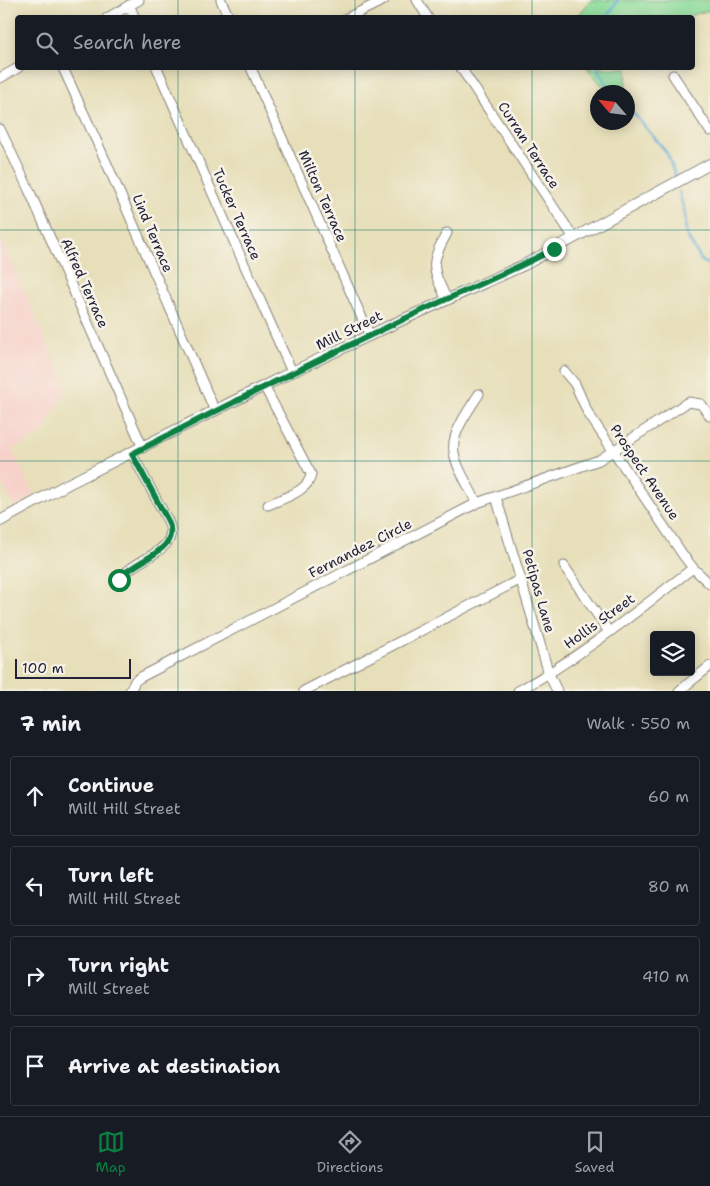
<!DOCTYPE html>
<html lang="en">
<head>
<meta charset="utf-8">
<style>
	:root { --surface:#171b24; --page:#20242c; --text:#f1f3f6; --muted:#9ea1a6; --line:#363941; --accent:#0b8043 }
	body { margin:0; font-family:"Shantell Sans",sans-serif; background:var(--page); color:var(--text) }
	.controls { position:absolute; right:15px; bottom:15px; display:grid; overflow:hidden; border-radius:5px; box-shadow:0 2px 12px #0003 }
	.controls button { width:45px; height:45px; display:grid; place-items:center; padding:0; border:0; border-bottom:1px solid var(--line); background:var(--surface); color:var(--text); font:25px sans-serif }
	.compass { position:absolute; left:590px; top:85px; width:45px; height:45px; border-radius:50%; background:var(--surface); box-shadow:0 2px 12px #0003; rotate:298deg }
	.scale { position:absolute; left:15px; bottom:12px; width:116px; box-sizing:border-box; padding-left:5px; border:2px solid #22223b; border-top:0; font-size:14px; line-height:18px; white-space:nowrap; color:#22223b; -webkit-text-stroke:4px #f7f3e8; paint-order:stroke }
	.stop { position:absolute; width:15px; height:15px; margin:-11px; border:4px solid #0b8043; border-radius:50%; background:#fff }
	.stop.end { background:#0b8043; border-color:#fff; box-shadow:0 1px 5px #0008 }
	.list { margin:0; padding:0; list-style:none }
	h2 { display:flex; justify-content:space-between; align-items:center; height:65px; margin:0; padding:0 20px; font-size:21px }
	h2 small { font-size:16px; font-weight:400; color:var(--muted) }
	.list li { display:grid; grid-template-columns:32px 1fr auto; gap:15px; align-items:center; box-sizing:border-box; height:80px; margin:0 10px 10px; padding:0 10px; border:1px solid var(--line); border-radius:5px }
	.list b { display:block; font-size:19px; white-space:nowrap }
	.list p { margin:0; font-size:16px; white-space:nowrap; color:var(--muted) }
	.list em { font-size:16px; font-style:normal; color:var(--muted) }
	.icon { flex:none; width:28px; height:28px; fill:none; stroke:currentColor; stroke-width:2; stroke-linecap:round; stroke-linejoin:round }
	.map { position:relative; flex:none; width:710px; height:691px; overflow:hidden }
	.search { position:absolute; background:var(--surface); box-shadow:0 2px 12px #0003; left:15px; right:15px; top:15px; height:55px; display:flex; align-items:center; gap:12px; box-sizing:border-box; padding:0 18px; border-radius:5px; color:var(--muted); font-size:19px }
	.sheet { height:425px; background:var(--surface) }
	nav { display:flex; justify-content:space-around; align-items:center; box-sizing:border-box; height:70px; border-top:1px solid var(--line); background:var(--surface); font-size:14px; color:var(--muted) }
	nav a { display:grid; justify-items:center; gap:2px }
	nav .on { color:var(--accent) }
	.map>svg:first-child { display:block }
	.built { fill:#f7d1c9 }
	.green { fill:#8edc9b; stroke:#587f6b }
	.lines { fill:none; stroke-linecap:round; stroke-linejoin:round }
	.stream { stroke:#60abd8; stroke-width:2.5 }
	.minor-casing { stroke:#84807a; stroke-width:11 }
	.tertiary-casing { stroke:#84807a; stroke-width:12 }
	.minor { stroke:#fff; stroke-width:9 }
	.tertiary { stroke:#fff; stroke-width:10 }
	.route { stroke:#0b8043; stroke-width:6 }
	.grid { fill:none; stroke:#0f766e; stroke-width:1; stroke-opacity:0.55 }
	.labels { text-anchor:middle; stroke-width:5; stroke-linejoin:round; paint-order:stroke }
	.street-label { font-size:14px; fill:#22223b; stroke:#f7f3e8 }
</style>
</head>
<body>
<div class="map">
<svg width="710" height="691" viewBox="0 0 710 691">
	<rect width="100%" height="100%" fill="#f7f3e8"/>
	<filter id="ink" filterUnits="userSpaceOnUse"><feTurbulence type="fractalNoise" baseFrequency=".02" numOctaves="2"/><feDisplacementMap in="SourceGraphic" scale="10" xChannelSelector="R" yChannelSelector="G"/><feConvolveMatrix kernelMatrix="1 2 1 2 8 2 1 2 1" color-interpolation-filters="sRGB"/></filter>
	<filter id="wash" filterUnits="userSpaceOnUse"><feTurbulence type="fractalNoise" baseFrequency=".0096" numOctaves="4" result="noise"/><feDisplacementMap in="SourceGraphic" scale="20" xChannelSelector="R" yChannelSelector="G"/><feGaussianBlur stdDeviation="1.12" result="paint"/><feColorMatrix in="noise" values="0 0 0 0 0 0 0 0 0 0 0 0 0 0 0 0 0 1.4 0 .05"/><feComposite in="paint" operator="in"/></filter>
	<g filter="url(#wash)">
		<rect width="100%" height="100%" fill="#e7dfb9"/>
		<!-- built -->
		<polygon class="built" points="0,237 67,389 40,435 12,450 35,496 15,507 0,482"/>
		<!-- green -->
		<g class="green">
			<polygon points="591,0 710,0 710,10 686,17 577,17"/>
			<polygon points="587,68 627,68 625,92 612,92 601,84"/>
		</g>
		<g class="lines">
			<!-- stream -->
			<g class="stream">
				<polyline points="606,18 618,0"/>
				<polyline points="597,68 606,83 615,92"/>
				<polyline points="628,107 663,148 668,155 675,176"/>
				<polyline points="679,192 685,214 686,232 688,238 702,261 710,266"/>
			</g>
		</g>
	</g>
	<g filter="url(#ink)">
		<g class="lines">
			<!-- minor casing -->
			<g class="minor-casing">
				<g id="minor">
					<polyline points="221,0 229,18"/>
					<polyline points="417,0 428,18"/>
					<polyline points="129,5 135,18"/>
					<polyline points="107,18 139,0"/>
					<polyline points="347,18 384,0"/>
					<polyline points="63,68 107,164 215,411"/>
					<polyline points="157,68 292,372"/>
					<polyline points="251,68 370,336"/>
					<polyline points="461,68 574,238"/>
					<polyline points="673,75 710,131"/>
					<polyline points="0,78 18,68"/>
					<polyline points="0,129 29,190 143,448"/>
					<path d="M 447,300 C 432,268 429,265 447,233"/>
					<polyline points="564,371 575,384 588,413 683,555 693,568 710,584"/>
					<path d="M 264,386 L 311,474 C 310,491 281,499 268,505"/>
					<polyline points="496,497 549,674 557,691"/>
					<path d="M 477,503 C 448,448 443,448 479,394"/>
					<polyline points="564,566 609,632"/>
					<path d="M 117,584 C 129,557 183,554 168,521 L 132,454"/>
					<polyline points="130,691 135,681 141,677 477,503 599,460 688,402 701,404 710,416"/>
					<polyline points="304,691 521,579"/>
					<path d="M 518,691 C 581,657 637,611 693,568"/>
					<polyline points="679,691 710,666"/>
				</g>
			</g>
			<!-- tertiary casing -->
			<g class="tertiary-casing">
				<polyline id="tertiary" points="0,521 68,484 292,372 402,320 524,265 710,164"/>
			</g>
			<!-- minor -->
			<use href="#minor" class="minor"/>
			<!-- tertiary -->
			<use href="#tertiary" class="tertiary"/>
		</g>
	</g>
	<g class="lines" filter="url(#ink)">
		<!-- route -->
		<path class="route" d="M 119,580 C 133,559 182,552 168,521 L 132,454 C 221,408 310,364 400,321 C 451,296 504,275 554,249"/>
	</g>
	<!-- grid -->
	<path class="grid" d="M 178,0 L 178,18M 355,0 L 355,18M 532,0 L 532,18M 178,68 L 178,691M 355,68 L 355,691M 532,68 L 532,691M 0,230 L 710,230M 0,461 L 710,461"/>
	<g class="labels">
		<!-- street labels -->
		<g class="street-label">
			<text transform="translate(529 145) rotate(57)" y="5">Curran Terrace</text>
			<text transform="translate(323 196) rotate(66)" y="5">Milton Terrace</text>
			<text transform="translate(237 214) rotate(66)" y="5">Tucker Terrace</text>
			<text transform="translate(153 233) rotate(67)" y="5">Lind Terrace</text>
			<text transform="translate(85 283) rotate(66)" y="5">Alfred Terrace</text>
			<text transform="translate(349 330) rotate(-26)" y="5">Mill Street</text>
			<text transform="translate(645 472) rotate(56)" y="5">Prospect Avenue</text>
			<text transform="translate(360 548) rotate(-27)" y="5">Fernandez Circle</text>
			<text transform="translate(539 591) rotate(74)" y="5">Petipas Lane</text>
			<text transform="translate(599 621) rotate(-36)" y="5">Hollis Street</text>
		</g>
	</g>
</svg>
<div class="controls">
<button><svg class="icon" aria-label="layers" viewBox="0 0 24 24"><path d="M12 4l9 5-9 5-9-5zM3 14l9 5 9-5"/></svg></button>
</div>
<svg class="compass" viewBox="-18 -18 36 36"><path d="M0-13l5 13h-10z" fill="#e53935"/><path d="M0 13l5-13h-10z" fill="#9ea1a6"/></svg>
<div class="scale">100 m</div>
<div class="stop" style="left:119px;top:580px"></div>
<div class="stop end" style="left:554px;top:249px"></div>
<div class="search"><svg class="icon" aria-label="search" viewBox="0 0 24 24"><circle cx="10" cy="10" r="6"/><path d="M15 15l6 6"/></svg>Search here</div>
</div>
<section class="sheet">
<h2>7 min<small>Walk · 550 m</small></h2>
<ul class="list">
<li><svg class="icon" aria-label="ahead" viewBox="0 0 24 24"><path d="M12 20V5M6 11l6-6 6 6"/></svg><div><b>Continue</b><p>Mill Hill Street</p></div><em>60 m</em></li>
<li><svg class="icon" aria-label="left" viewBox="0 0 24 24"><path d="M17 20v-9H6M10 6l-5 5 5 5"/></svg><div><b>Turn left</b><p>Mill Hill Street</p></div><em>80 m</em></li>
<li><svg class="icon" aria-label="right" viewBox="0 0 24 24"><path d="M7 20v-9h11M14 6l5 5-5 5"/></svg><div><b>Turn right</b><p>Mill Street</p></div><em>410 m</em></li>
<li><svg class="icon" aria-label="arrive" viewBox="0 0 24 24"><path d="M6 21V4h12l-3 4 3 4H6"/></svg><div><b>Arrive at destination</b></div></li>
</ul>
</section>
<nav>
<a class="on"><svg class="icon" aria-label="map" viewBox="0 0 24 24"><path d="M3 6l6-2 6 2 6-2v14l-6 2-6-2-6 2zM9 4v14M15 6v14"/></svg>Map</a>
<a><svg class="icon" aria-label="directions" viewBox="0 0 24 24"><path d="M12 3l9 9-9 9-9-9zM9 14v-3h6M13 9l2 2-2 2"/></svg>Directions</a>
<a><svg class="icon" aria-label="saved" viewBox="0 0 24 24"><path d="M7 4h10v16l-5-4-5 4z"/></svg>Saved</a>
</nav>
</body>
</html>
